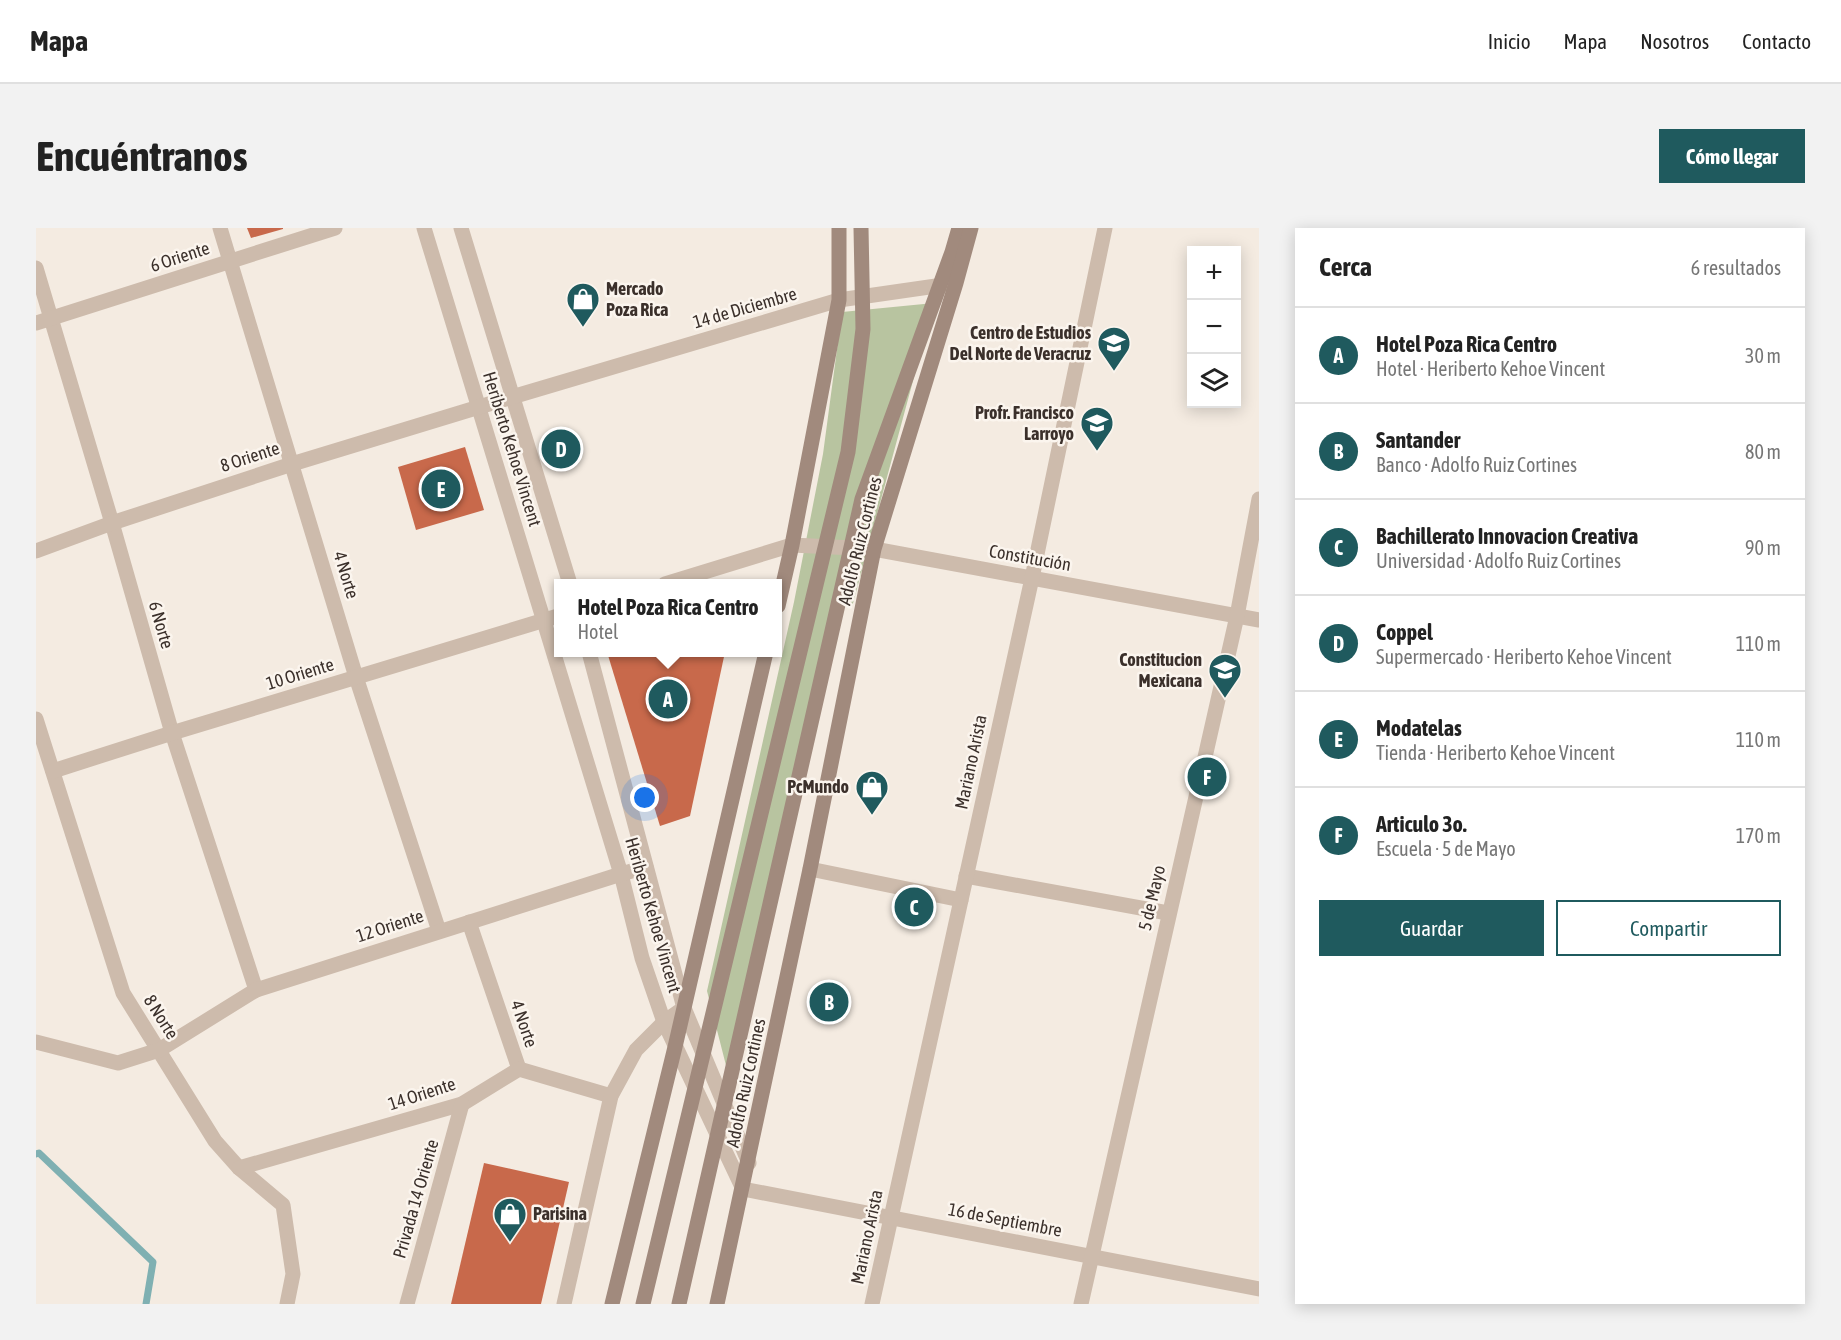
<!DOCTYPE html>
<html lang="es">
<head>
<meta charset="utf-8">
<style>
	:root { --surface:#fff; --page:#f2f2f2; --text:#222; --muted:#767676; --line:#e0e0e0; --accent:#1f5a5e }
	body { margin:0; font-family:"Asap Condensed",sans-serif; background:var(--page); color:var(--text) }
	.controls { position:absolute; right:18px; top:18px; display:grid; overflow:hidden; border-radius:0px; box-shadow:0 3px 15px #0003 }
	.controls button { width:54px; height:54px; display:grid; place-items:center; padding:0; border:0; border-bottom:2px solid var(--line); background:var(--surface); color:var(--text); font:30px sans-serif }
	.you { position:absolute; left:609px; top:570px; width:21px; height:21px; margin:-15px; border:4px solid #fff; border-radius:50%; background:#1a73e8; box-shadow:0 0 0 9px #1a73e833 }
	.badge { display:grid; place-items:center; width:39px; height:39px; border-radius:50%; background:var(--accent); color:#fff; font-size:20px; font-weight:700 }
	.pin { position:absolute; translate:-50% -50%; border:3px solid #fff; box-shadow:0 2px 6px #0006 }
	.popup { position:absolute; left:518px; top:351px; width:228px; height:78px; box-sizing:border-box; display:grid; place-content:center; border-radius:0px; background:var(--surface); filter:drop-shadow(0 2px 4px #0005); font-size:20px; white-space:nowrap; color:var(--muted) }
	.popup b { font-size:22px; color:var(--text) }
	.popup::after { content:''; position:absolute; left:50%; top:100%; margin-left:-12px; border:12px solid transparent; border-top-color:var(--surface) }
	.list { margin:0; padding:0; list-style:none }
	h2 { display:flex; justify-content:space-between; align-items:center; height:78px; margin:0; padding:0 24px; font-size:26px }
	h2 small { font-size:20px; font-weight:400; color:var(--muted) }
	.list li { display:grid; grid-template-columns:39px 1fr auto; gap:18px; align-items:center; box-sizing:border-box; height:96px; padding:0 24px; border-top:2px solid var(--line) }
	.list b { display:block; font-size:22px; white-space:nowrap }
	.list p { margin:0; font-size:20px; white-space:nowrap; color:var(--muted) }
	.list em { font-size:20px; font-style:normal; color:var(--muted) }
	.actions { display:flex; gap:12px; padding:18px 24px }
	.actions a { flex:1; padding:14px 0; border:2px solid var(--accent); border-radius:0px; text-align:center; font-size:21px; color:var(--accent) }
	.actions .main { background:var(--accent); color:#fff }
	.icon { flex:none; width:33px; height:33px; fill:none; stroke:currentColor; stroke-width:2; stroke-linecap:round; stroke-linejoin:round }
	.map { position:relative; flex:none; width:1223px; height:1076px; overflow:hidden; border-radius:0px }
	header { display:flex; align-items:center; gap:36px; box-sizing:border-box; height:84px; padding:0 30px; background:var(--surface); border-bottom:2px solid var(--line) }
	header strong { font-size:28px }
	nav { display:flex; gap:33px; margin-inline-start:auto; font-size:21px }
	.intro { display:flex; align-items:center; justify-content:space-between; box-sizing:border-box; height:144px; padding:0 36px }
	h1 { margin:0; font-size:42px }
	.button { padding:15px 27px; border-radius:0px; background:var(--accent); color:#fff; font-size:21px; font-weight:700 }
	main { display:flex; gap:36px; padding:0 36px }
	aside { flex:1; background:var(--surface); border-radius:0px; box-shadow:0 3px 15px #0003 }
	.map>svg:first-child { display:block }
	.green { fill:#b8c4a0 }
	.lines { fill:none; stroke-linecap:round; stroke-linejoin:round }
	.stream { stroke:#7fb0b2; stroke-width:7 }
	.building { fill:#c8694b }
	.minor { stroke:#cdbbac; stroke-width:15 }
	.secondary { stroke:#a18a7d; stroke-width:15 }
	.labels { text-anchor:middle; stroke-width:5; stroke-linejoin:round; paint-order:stroke }
	.street-label { font-size:18px; fill:#3b302b; stroke:#fbf5ee }
	.poi-label { font-size:18px; font-weight:bold; fill:#3b302b; stroke:#fbf5ee; text-anchor:end }
</style>
</head>
<body>
<header>
<strong>Mapa</strong>
<nav><a>Inicio</a><a>Mapa</a><a>Nosotros</a><a>Contacto</a></nav>
</header>
<div class="intro"><h1>Encuéntranos</h1><a class="button">Cómo llegar</a></div>
<main>
<div class="map">
<svg width="1223" height="1076" viewBox="0 0 1223 1076">
	<rect width="100%" height="100%" fill="#f4ebe1"/>
	<!-- green -->
	<polygon class="green" points="898,75 816,379 803,377 695,857 671,763 758,374 787,226 806,84"/>
	<g class="lines">
		<!-- stream -->
		<polyline class="stream" points="0,926 3,925 117,1034 110,1076"/>
	</g>
	<!-- building -->
	<g class="building">
		<polygon points="211,0 247,0 247,1 215,10"/>
		<polygon points="429,219 448,282 380,302 362,239"/>
		<polygon points="571,424 689,424 654,588 624,598"/>
		<polygon points="448,935 533,954 505,1076 415,1076"/>
	</g>
	<g class="lines">
		<!-- minor -->
		<g class="minor">
			<polyline points="184,0 320,449 403,703"/>
			<polyline points="388,0 585,646 606,730 628,794 707,961 1223,1061"/>
			<polyline points="425,0 534,356"/>
			<polyline points="0,40 76,295 136,505 220,762"/>
			<polyline points="0,95 299,0"/>
			<polyline points="0,323 76,295 256,236 476,169 803,72 914,56"/>
			<polyline points="629,356 756,317 838,321 1223,392"/>
			<polyline points="553,424 648,780 713,935"/>
			<polyline points="0,491 87,765 179,913 203,940 247,977 257,1046 251,1076"/>
			<polyline points="17,543 136,505 522,388"/>
			<polyline points="774,641 925,672"/>
			<polyline points="930,648 1132,685"/>
			<polyline points="433,694 483,841"/>
			<polyline points="0,814 82,835 123,822 220,762 585,646 610,639"/>
			<polyline points="203,940 426,876 483,841 575,868"/>
			<polyline points="371,1076 426,876"/>
			<polyline points="528,1076 575,868 600,822 628,794 648,780"/>
			<polyline points="836,1076 996,350 1069,0"/>
			<polyline points="1045,1076 1201,388 1223,271"/>
		</g>
		<!-- secondary -->
		<g class="secondary">
			<polyline points="742,378 756,317 803,72 803,0"/>
			<polyline points="576,1076 639,819 730,424"/>
			<polyline points="607,1076 812,224 827,101 825,0"/>
			<polyline points="643,1076 826,271 916,24 923,0"/>
			<polyline points="681,1076 774,641 838,321 920,55 935,0"/>
		</g>
	</g>
	<!-- icons -->
	<defs>
		<g id="shop-pin" transform="scale(1.725)"><path d="M0 17L-7.5 6A9.5 9.5 0 1 1 7.5 6Z" fill="#1f5a5e" stroke="#fbf5ee"/><path d="M-5-2.5h2.3a2.7 3.5 0 0 1 5.4 0H5L5.5 6h-11ZM-1.5-2.5h3a1.5 2.3 0 0 0-3 0Z" fill="#fff"/></g>
		<g id="university-pin" transform="scale(1.725)"><path d="M0 17L-7.5 6A9.5 9.5 0 1 1 7.5 6Z" fill="#1f5a5e" stroke="#fbf5ee"/><path d="M0-5L7-2L0 1L-7-2ZM-4 1L0 2.5L4 1V4Q0 6-4 4Z" fill="#fff"/></g>
	</defs>
	<g fill-rule="evenodd">
		<use href="#shop-pin" x="547" y="71"/>
		<use href="#university-pin" x="1078" y="115"/>
		<use href="#university-pin" x="1061" y="195"/>
		<use href="#university-pin" x="1189" y="442"/>
		<use href="#shop-pin" x="836" y="559"/>
		<use href="#shop-pin" x="474" y="986"/>
	</g>
	<g class="labels">
		<!-- street labels -->
		<g class="street-label">
			<text transform="translate(144 29) rotate(-18)" y="6">6 Oriente</text>
			<text transform="translate(709 80) rotate(-16)" y="6">14 de Diciembre</text>
			<text transform="translate(476 221) rotate(73)" y="6">Heriberto Kehoe Vincent</text>
			<text transform="translate(214 229) rotate(-18)" y="6">8 Oriente</text>
			<text transform="translate(824 313) rotate(-76)" y="6">Adolfo Ruiz Cortines</text>
			<text transform="translate(994 330) rotate(10)" y="6">Constitución</text>
			<text transform="translate(310 347) rotate(73)" y="6">4 Norte</text>
			<text transform="translate(125 397) rotate(74)" y="6">6 Norte</text>
			<text transform="translate(264 446) rotate(-17)" y="6">10 Oriente</text>
			<text transform="translate(935 534) rotate(-78)" y="6">Mariano Arista</text>
			<text transform="translate(1116 670) rotate(-77)" y="6">5 de Mayo</text>
			<text transform="translate(617 687) rotate(74)" y="6">Heriberto Kehoe Vincent</text>
			<text transform="translate(354 698) rotate(-18)" y="6">12 Oriente</text>
			<text transform="translate(125 789) rotate(58)" y="6">8 Norte</text>
			<text transform="translate(488 796) rotate(71)" y="6">4 Norte</text>
			<text transform="translate(710 855) rotate(-78)" y="6">Adolfo Ruiz Cortines</text>
			<text transform="translate(386 866) rotate(-18)" y="6">14 Oriente</text>
			<text transform="translate(380 971) rotate(-74)" y="6">Privada 14 Oriente</text>
			<text transform="translate(969 992) rotate(11)" y="6">16 de Septiembre</text>
			<text transform="translate(831 1009) rotate(-78)" y="6">Mariano Arista</text>
		</g>
		<!-- poi labels -->
		<g class="poi-label">
			<text x="570" y="67" text-anchor="start">Mercado<tspan x="570" dy="21">Poza Rica</tspan></text>
			<text x="1055" y="111">Centro de Estudios<tspan x="1055" dy="21">Del Norte de Veracruz</tspan></text>
			<text x="1038" y="191">Profr. Francisco<tspan x="1038" dy="21">Larroyo</tspan></text>
			<text x="1166" y="438">Constitucion<tspan x="1166" dy="21">Mexicana</tspan></text>
			<text x="813" y="565">PcMundo</text>
			<text x="497" y="992" text-anchor="start">Parisina</text>
		</g>
	</g>
</svg>
<div class="controls">
<button>+</button>
<button>−</button>
<button><svg class="icon" aria-label="layers" viewBox="0 0 24 24"><path d="M12 4l9 5-9 5-9-5zM3 14l9 5 9-5"/></svg></button>
</div>
<div class="you"></div>
<div class="pin badge" style="left:632px;top:471px">A</div>
<div class="popup"><b>Hotel Poza Rica Centro</b>Hotel</div>
<div class="pin badge" style="left:793px;top:774px">B</div>
<div class="pin badge" style="left:878px;top:679px">C</div>
<div class="pin badge" style="left:525px;top:221px">D</div>
<div class="pin badge" style="left:405px;top:261px">E</div>
<div class="pin badge" style="left:1171px;top:549px">F</div>
</div>
<aside>
<h2>Cerca<small>6 resultados</small></h2>
<ul class="list">
<li><span class="badge">A</span><div><b>Hotel Poza Rica Centro</b><p>Hotel · Heriberto Kehoe Vincent</p></div><em>30 m</em></li>
<li><span class="badge">B</span><div><b>Santander</b><p>Banco · Adolfo Ruiz Cortines</p></div><em>80 m</em></li>
<li><span class="badge">C</span><div><b>Bachillerato Innovacion Creativa</b><p>Universidad · Adolfo Ruiz Cortines</p></div><em>90 m</em></li>
<li><span class="badge">D</span><div><b>Coppel</b><p>Supermercado · Heriberto Kehoe Vincent</p></div><em>110 m</em></li>
<li><span class="badge">E</span><div><b>Modatelas</b><p>Tienda · Heriberto Kehoe Vincent</p></div><em>110 m</em></li>
<li><span class="badge">F</span><div><b>Articulo 3o.</b><p>Escuela · 5 de Mayo</p></div><em>170 m</em></li>
</ul>
<div class="actions"><a class="main">Guardar</a><a>Compartir</a></div>
</aside>
</main>
</body>
</html>
